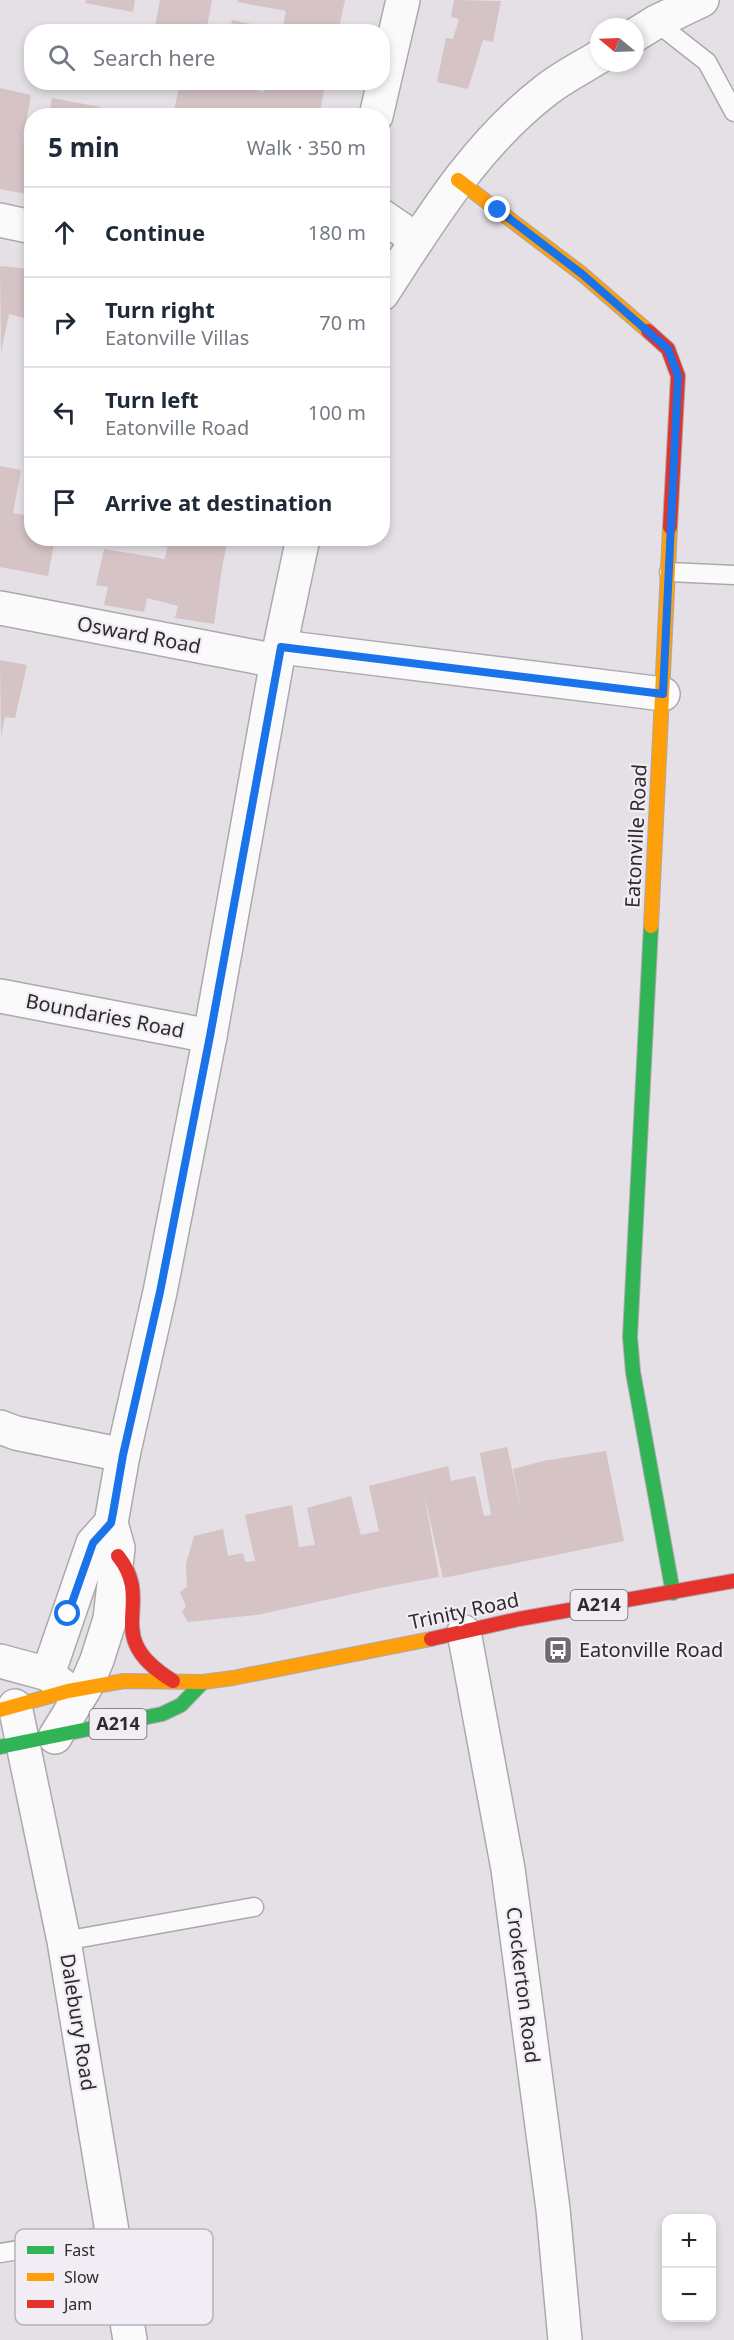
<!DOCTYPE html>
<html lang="en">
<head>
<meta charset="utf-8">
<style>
	:root { --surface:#fff; --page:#f2f2f3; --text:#1f2937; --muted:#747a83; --line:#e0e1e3 }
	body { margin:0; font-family:"Noto Sans",sans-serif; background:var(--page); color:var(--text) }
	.controls { position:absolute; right:18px; bottom:18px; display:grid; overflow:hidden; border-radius:12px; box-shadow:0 3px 9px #0003 }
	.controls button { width:54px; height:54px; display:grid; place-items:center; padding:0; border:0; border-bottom:2px solid var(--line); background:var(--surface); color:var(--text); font:30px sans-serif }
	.compass { position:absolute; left:590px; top:18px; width:54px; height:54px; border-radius:50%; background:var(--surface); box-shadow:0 3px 9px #0003; rotate:289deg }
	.stop { position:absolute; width:18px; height:18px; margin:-14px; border:4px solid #1a73e8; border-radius:50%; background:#fff }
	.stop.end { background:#1a73e8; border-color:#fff; box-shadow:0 2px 6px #0008 }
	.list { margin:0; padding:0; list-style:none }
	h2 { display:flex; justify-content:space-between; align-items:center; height:78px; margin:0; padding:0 24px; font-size:26px }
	h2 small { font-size:20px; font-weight:400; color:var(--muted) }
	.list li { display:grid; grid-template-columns:39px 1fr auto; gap:18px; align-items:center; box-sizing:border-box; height:90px; padding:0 24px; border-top:2px solid var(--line) }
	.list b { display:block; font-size:22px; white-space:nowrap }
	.list p { margin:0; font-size:20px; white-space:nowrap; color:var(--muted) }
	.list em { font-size:20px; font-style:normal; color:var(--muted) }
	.icon { flex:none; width:33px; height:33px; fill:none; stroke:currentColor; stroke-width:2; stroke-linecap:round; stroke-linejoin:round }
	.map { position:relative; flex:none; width:734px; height:2340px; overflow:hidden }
	.search { position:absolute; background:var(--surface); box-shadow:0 3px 9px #0003; left:24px; top:24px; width:366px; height:66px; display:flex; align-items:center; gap:15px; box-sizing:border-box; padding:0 21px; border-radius:24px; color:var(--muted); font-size:22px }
	.panel { position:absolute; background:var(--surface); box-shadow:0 3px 9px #0003; left:24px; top:108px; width:366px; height:438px; border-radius:24px }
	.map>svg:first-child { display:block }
	.building { fill:#d5c3c5 }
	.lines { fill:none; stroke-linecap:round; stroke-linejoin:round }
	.lane-casing { stroke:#aca9ad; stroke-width:21 }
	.street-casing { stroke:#aca9ad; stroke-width:36 }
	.fast-casing { stroke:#aca9ad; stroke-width:16 }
	.slow-casing { stroke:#aca9ad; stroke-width:16 }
	.jam-casing { stroke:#aca9ad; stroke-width:16 }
	.lane { stroke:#fbfafb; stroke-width:18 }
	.street { stroke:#fbfafb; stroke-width:33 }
	.fast { stroke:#30b455; stroke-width:14 }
	.slow { stroke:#ff9f0a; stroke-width:14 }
	.jam { stroke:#e5322d; stroke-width:14 }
	.route { stroke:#1a73e8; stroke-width:8 }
	.labels { text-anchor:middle; stroke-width:4.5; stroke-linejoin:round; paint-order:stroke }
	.shield { fill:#f2ecf4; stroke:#696569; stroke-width:1.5 }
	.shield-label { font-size:18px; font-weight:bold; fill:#2e2b2e }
	.street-label { font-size:20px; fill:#2e2b2e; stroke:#f2ecf4 }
	.poi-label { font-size:20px; fill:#2e2b2e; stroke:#f2ecf4; text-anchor:start }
	.key { fill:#f2ecf4; stroke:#b7b2b9; stroke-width:1.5 }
	.key-label { font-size:16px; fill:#2e2b2e }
</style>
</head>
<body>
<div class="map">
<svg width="734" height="2340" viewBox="0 0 734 2340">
	<rect width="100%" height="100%" fill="#e4e0e5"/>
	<!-- building -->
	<g class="building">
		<polygon points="86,0 135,0 133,12 85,3"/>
		<polygon points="160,0 212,0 206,32 154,32"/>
		<polygon points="238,0 345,0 338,32 282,32 286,11 238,2"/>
		<polygon points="454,0 501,1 493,42 483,40 468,89 437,82 446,38 453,39 459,19 451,17"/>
		<polygon points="232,20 280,30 280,32 230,32"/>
		<polygon points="180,82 220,82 264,92 266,82 326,82 319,116 173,116"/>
		<polygon points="0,88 31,95 23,137 32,139 32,195 0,189"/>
		<polygon points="52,98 100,107 98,116 49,116"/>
		<polygon points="0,266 32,269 32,320 9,314 1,352"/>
		<polygon points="0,466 21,470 13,513 32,516 32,538 55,538 48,576 0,567"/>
		<polygon points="133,538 228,538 222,568 214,624 175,618 178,606 147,598 144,612 104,605 108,587 96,585 104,549 165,559 167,547 132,542"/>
		<polygon points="0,660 27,665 15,718 5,717 1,736"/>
		<polygon points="507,1447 522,1515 513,1469 543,1461 606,1451 624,1541 443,1578 424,1494 439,1577 380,1588 257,1615 188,1622 182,1612 186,1606 180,1592 187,1587 186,1564 194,1536 223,1529 228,1556 243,1553 245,1562 255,1561 245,1515 292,1505 299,1547 306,1546 315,1545 307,1508 351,1496 361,1535 379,1531 369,1486 448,1466 451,1481 475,1476 484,1516 491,1515 480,1453"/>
	</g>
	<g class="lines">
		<!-- lane casing -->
		<g class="lane-casing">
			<g id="lane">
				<polyline points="656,22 707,62 734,112"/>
				<polyline points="669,572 734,575"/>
				<polyline points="64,1941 254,1907"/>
				<polyline points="0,2253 113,2235"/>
			</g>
		</g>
		<!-- street casing -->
		<g class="street-casing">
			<g id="street">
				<polyline points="635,35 656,22 702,0"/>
				<polyline points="376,116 403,0"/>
				<polyline points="382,216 417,240"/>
				<polyline points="0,220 32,227"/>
				<path d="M 382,294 C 430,220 475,145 545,91 C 561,78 581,68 599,57"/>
				<polyline points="0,608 277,661"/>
				<polyline points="281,647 663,694"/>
				<polyline points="0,996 210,1036"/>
				<polyline points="0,1427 16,1433 123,1455"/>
				<polyline points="464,1632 508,1869 553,2209 565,2340"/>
				<polyline points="0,1661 48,1674 64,1687"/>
				<polyline points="48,1674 93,1543 111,1523"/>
				<polyline points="15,1706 64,1941 130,2340"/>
				<polyline points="55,1737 85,1688 97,1660 110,1619 118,1548 111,1523 123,1455 160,1292 210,1036 277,661 303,538"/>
			</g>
		</g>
		<!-- fast casing -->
		<g class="fast-casing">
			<g id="fast">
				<polyline points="651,926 630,1337 633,1372 673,1593"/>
				<polyline points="0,1747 162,1714 181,1705 203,1682"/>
			</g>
		</g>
		<!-- slow casing -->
		<g class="slow-casing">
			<g id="slow">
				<polyline points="458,180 582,274 648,331"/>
				<polyline points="651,926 670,527"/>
				<polyline points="0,1710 68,1691 124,1681 203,1682 233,1678 431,1639"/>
			</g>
		</g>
		<!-- jam casing -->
		<g class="jam-casing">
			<g id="jam">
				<polyline points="648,331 668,349 678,376 670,527"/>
				<path d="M 118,1556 C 157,1605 98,1635 173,1681"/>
				<polyline points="431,1639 519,1619 734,1581"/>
			</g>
		</g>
		<!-- lane -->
		<use href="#lane" class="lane"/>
		<!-- street -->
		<use href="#street" class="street"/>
		<!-- fast -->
		<use href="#fast" class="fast"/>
		<!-- slow -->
		<use href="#slow" class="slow"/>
		<!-- jam -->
		<use href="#jam" class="jam"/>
	</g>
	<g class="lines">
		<!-- route -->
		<polyline class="route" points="68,1614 93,1543 111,1523 113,1513 123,1455 160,1292 210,1036 281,647 663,694 678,376 668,349 582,274 498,210"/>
	</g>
	<!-- icons -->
	<defs>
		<g id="bus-square" transform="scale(1.5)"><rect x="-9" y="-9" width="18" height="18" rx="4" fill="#6e6a6e" stroke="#f2ecf4"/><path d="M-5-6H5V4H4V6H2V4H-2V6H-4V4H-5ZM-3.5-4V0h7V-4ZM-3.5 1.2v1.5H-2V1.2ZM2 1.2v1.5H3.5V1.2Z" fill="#fff"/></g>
	</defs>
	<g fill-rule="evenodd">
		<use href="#bus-square" x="558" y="1650"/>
	</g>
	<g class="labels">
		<!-- shield labels -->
		<g class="shield">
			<rect x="570.5" y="1590" width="57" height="30" rx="4.5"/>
			<rect x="89.5" y="1709" width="57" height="30" rx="4.5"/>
		</g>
		<g class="shield-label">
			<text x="599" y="1611">A214</text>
			<text x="118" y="1730">A214</text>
		</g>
		<!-- street labels -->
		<g class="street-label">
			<text transform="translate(139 635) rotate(11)" y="7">Osward Road</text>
			<text transform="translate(636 836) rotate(-87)" y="7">Eatonville Road</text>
			<text transform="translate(105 1016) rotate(11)" y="7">Boundaries Road</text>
			<text transform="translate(464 1611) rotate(-12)" y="7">Trinity Road</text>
			<text transform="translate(523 1985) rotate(83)" y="7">Crockerton Road</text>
			<text transform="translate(78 2022) rotate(81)" y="7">Dalebury Road</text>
		</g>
		<!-- poi labels -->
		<g class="poi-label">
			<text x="579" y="1657">Eatonville Road</text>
		</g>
	</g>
	<!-- legend -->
	<rect x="15" y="2229" width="198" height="96" rx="9" class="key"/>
	<rect x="27" y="2246" width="27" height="8" fill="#30b455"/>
	<rect x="27" y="2273" width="27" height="8" fill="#ff9f0a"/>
	<rect x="27" y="2300" width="27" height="8" fill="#e5322d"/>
	<g class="key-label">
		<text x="64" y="2256">Fast</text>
		<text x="64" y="2283">Slow</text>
		<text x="64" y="2310">Jam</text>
	</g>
</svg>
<div class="controls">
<button>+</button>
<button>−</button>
</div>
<svg class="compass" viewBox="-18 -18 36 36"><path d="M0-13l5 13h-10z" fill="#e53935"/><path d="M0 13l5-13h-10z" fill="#747a83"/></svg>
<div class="stop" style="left:68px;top:1614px"></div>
<div class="stop end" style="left:498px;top:210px"></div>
<div class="search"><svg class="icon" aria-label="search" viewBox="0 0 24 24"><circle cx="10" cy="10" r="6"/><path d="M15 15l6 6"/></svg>Search here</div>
<section class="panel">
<h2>5 min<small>Walk · 350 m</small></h2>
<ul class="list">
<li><svg class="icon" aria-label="ahead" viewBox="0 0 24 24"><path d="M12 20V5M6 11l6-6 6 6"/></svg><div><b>Continue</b></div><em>180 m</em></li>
<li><svg class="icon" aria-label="right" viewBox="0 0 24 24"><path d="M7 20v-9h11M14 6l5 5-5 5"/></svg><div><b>Turn right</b><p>Eatonville Villas</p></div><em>70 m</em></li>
<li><svg class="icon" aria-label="left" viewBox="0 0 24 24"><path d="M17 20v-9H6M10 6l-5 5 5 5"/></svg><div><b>Turn left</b><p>Eatonville Road</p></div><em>100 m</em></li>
<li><svg class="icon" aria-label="arrive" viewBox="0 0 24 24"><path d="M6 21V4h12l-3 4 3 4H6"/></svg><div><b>Arrive at destination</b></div></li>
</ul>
</section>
</div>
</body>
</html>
